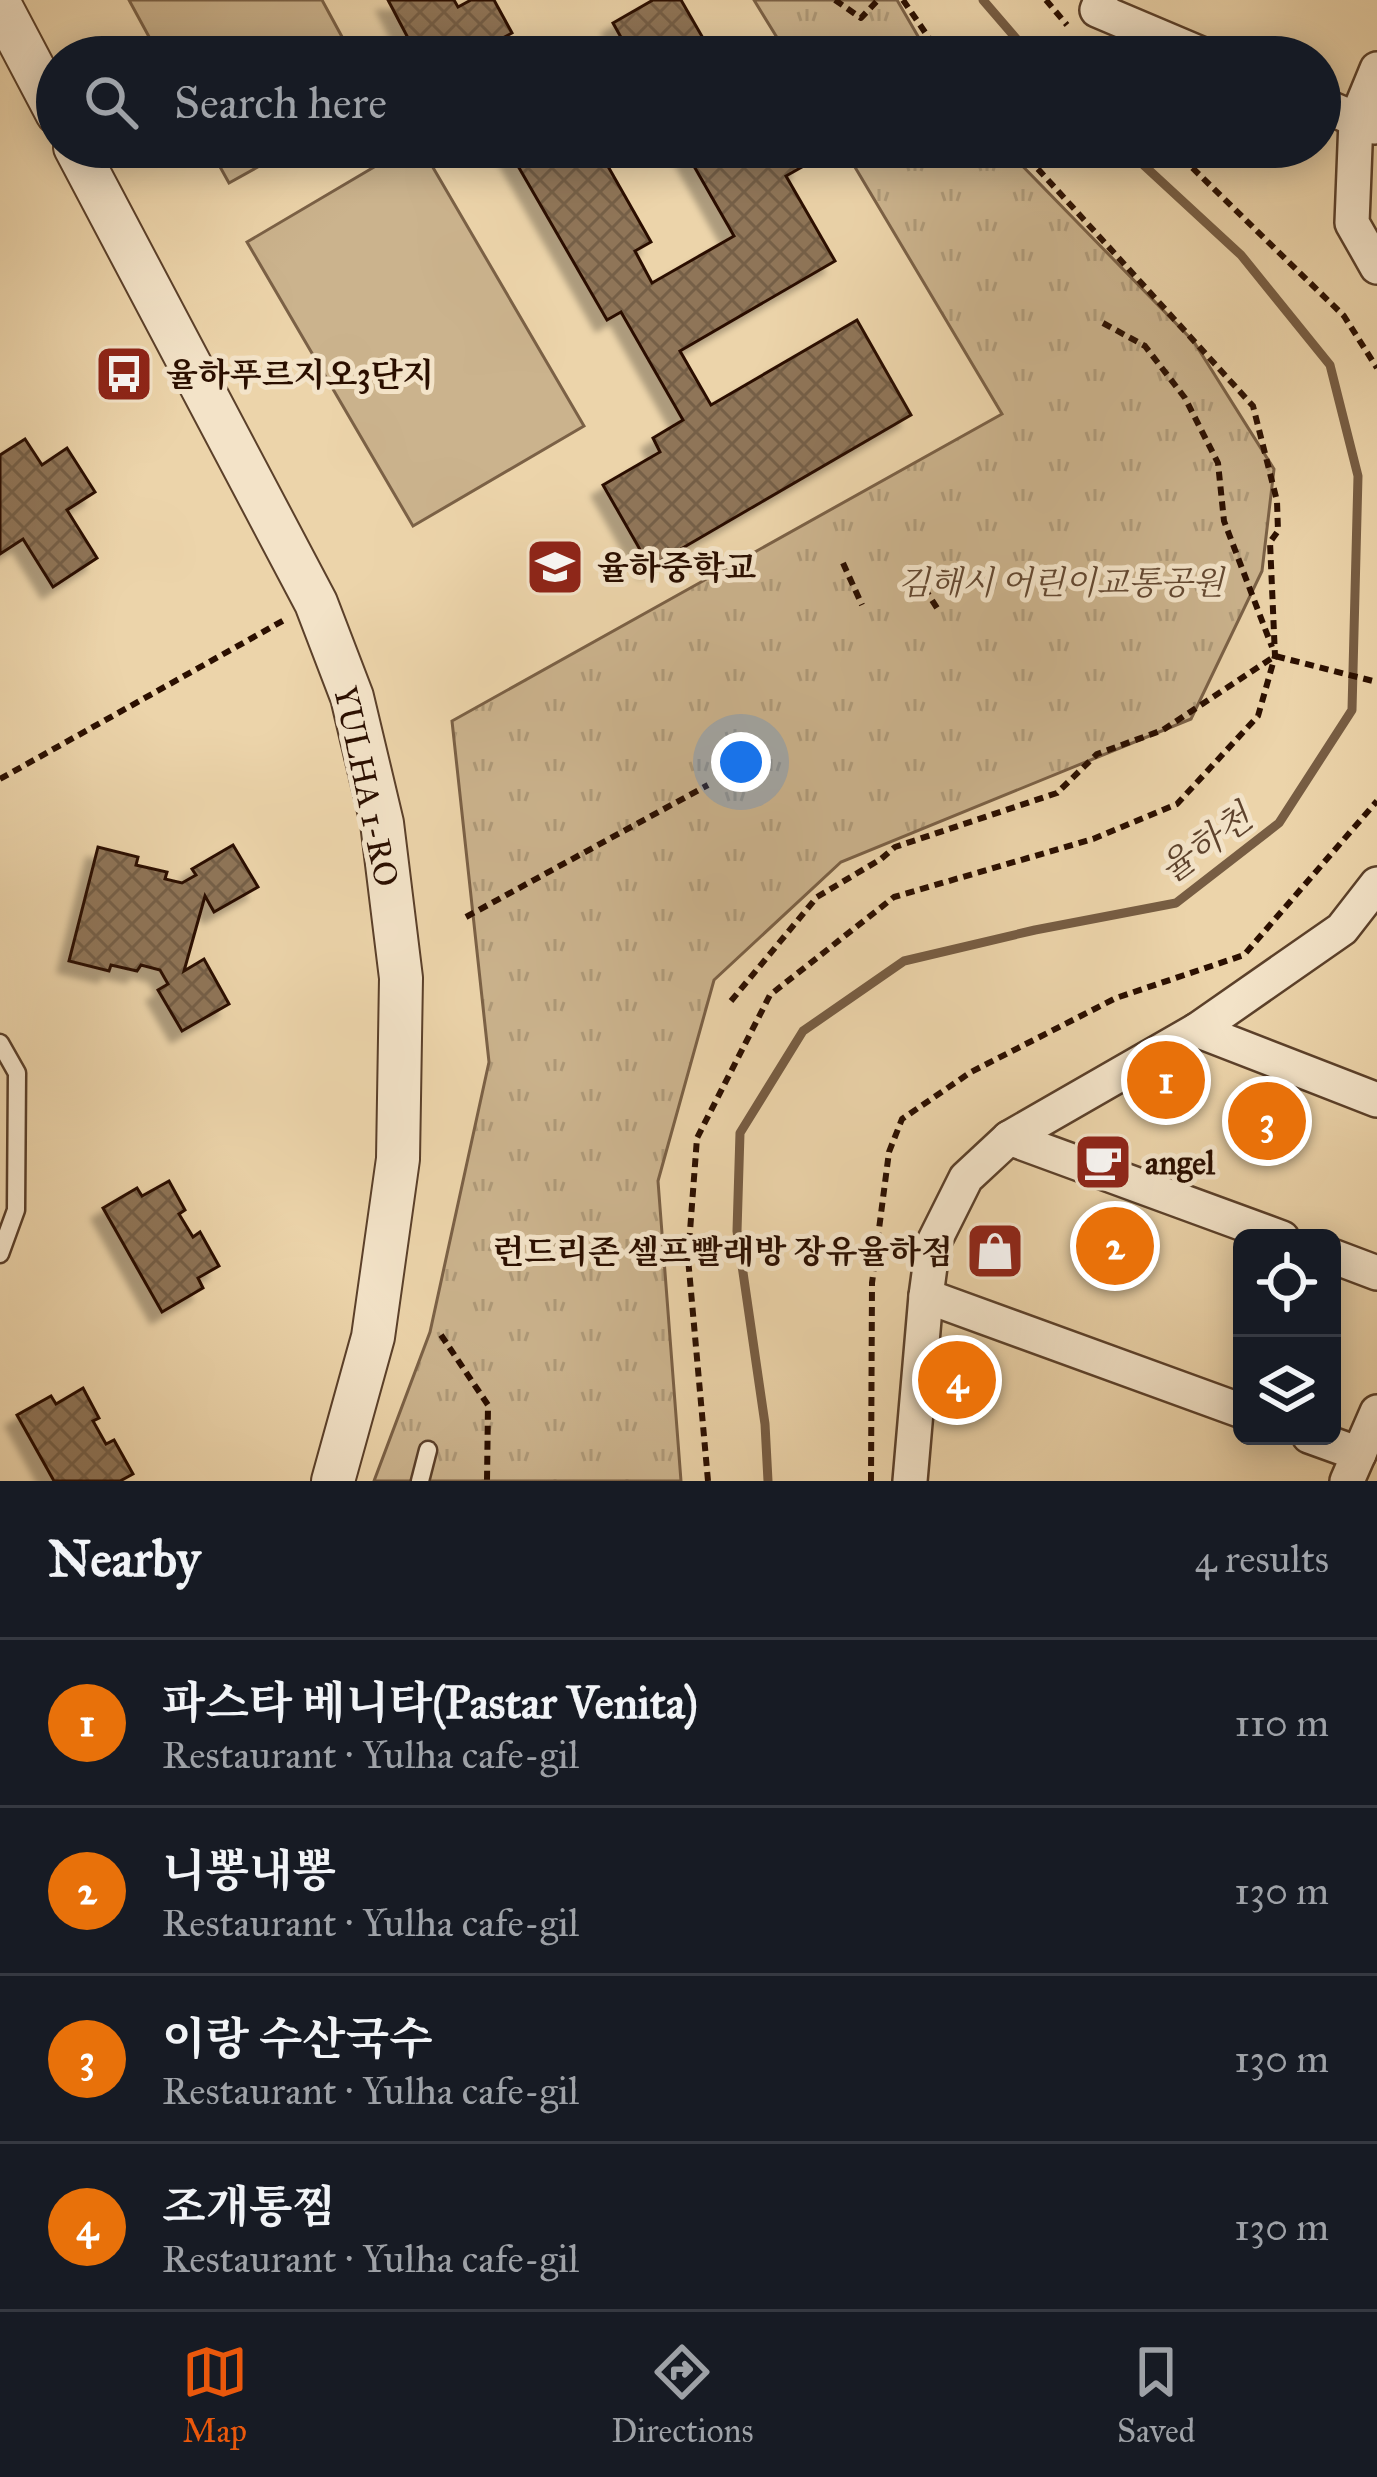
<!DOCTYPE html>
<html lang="en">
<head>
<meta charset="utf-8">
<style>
	:root { --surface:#171b24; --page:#20242c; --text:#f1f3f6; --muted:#9ea1a6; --line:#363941; --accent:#ea580c }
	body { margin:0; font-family:"IM FELL Great Primer","Noto Serif KR",serif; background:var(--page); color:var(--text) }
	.controls { position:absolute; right:36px; bottom:36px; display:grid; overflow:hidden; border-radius:18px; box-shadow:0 6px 30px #0003 }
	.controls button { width:108px; height:108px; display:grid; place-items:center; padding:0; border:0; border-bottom:3px solid var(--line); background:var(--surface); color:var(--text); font:60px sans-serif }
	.you { position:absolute; left:741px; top:762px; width:42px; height:42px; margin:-30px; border:9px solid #fff; border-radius:50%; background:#1a73e8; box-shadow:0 0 0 18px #1a73e833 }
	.badge { display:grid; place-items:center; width:78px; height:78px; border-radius:50%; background:var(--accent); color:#fff; font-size:39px; font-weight:700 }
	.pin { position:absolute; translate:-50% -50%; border:6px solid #fff; box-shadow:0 3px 12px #0006 }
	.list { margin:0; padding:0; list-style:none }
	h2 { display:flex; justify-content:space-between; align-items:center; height:156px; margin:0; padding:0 48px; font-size:51px }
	h2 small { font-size:39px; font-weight:400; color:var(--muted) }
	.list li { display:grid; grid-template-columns:78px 1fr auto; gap:36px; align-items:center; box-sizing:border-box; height:168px; padding:0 48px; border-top:3px solid var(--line) }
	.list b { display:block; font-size:45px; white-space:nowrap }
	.list p { margin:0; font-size:39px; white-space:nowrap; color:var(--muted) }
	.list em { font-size:39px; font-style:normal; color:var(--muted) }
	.icon { flex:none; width:66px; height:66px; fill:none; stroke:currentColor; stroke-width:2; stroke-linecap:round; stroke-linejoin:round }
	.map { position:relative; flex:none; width:1377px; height:1481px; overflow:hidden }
	.search { position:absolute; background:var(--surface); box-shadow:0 6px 30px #0003; left:36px; right:36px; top:36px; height:132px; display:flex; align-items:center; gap:30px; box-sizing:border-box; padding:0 42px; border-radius:66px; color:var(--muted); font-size:45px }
	.sheet { height:828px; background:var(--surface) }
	nav { display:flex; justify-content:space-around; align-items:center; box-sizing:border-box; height:168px; border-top:3px solid var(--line); background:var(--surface); font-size:33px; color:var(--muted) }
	nav a { display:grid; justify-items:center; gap:6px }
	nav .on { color:var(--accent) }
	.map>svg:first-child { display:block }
	.grass { fill:#cbb38d; stroke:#7b6146; stroke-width:3 }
	.park { fill:url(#park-tufts); stroke:#7b6146; stroke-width:3 }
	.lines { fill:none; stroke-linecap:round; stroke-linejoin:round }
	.stream { stroke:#775d43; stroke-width:9 }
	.building { fill:url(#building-cross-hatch); stroke:#2b0f00; stroke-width:3; filter:url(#shadow) }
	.service-casing { stroke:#5b402a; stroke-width:21 }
	.minor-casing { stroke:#5b402a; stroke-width:38 }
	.tertiary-casing { stroke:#5b402a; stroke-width:46 }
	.path { stroke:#2b0f00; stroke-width:6; stroke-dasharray:9 6; stroke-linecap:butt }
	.service { stroke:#f3e3c8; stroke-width:16 }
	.minor { stroke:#f3e3c8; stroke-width:33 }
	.tertiary { stroke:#f3e3c8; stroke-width:42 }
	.labels { text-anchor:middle; stroke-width:10; stroke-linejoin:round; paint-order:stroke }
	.poi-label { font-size:33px; font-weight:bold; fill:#2b0f00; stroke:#f3e3c8; text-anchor:start }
	.park-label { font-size:33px; font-style:italic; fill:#634831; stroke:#f3e3c8 }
	.street-label { font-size:33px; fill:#2b0f00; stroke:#f3e3c8 }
	.water-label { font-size:36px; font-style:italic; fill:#5e432d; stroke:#f3e3c8 }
</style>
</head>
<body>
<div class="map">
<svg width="1377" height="1481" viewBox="0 0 1377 1481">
	<defs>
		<pattern id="park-tufts" width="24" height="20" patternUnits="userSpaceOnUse" patternTransform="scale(3)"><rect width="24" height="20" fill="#cbb38d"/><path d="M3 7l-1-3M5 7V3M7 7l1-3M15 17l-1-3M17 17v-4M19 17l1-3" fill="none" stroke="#ae9978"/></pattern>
		<pattern id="building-cross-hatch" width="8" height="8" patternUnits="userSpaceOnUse" patternTransform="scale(3)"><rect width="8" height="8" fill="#8f7558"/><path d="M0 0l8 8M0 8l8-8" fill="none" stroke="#755e46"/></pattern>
		<filter id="shadow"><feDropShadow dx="-11" dy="11" stdDeviation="3" flood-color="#0004"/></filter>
	</defs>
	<rect width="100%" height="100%" fill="#ecd4aa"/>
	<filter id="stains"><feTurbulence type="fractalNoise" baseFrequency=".00167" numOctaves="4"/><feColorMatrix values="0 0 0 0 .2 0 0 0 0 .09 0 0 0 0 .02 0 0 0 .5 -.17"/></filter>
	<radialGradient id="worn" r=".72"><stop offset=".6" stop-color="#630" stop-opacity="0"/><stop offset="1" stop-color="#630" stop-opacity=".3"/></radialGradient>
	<!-- grass -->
	<g class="grass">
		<polygon points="129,0 322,0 353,57 160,57"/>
		<polygon points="209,147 294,147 229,183"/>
		<polygon points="408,147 421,147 584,426 413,526 247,242"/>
	</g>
	<!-- park -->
	<g class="park">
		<polygon points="754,0 897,0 930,57 789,57"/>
		<polygon points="843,147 1004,147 1194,342 1274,469 1262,571 1191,719 841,862 714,980 658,1181 681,1481 374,1481 430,1332 489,1062 452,721 1002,414"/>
	</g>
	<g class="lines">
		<!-- stream -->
		<g class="stream">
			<polyline points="983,0 1032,57"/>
			<polyline points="768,1481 765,1424 737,1231 740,1133 803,1031 904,961 1035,930 1176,903 1279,823 1352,710 1358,476 1330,365 1241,255 1124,147"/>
		</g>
	</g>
	<!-- building -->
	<g class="building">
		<polygon points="388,0 454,0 458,7 471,0 494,0 512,33 467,57 418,57"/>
		<polygon points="653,0 681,0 711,52 730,41 739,57 632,57 613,23"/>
		<polygon points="507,147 597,147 651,242 635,251 652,283 734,236 683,147 791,147 802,167 786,176 835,261 680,351 711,405 857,320 911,415 650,567 603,485 660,452 653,438 683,420 621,312 607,320"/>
		<polygon points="25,439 42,465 67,448 95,492 67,510 97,558 53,587 23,539 0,554 0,455"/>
		<polygon points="233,845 258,887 214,912 205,896 184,971 204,959 229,1004 182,1031 158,990 168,984 160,970 141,965 137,971 111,965 109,971 69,961 98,847 138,857 136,865 167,872 165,879 182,883 196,875 192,869"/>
		<polygon points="169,1181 185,1210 179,1214 193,1237 200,1232 219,1266 198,1278 203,1288 162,1312 103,1208 137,1188 142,1196"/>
		<polygon points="83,1388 99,1418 93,1421 106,1444 114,1440 133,1474 120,1481 54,1481 17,1415 51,1396 56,1404"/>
	</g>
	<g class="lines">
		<!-- service casing -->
		<g class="service-casing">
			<g id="service">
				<polyline points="0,1043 17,1073 16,1210 0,1254"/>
				<polyline points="420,1481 428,1450"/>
			</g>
		</g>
		<!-- minor casing -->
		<g class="minor-casing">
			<g id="minor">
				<polyline points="1101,0 1097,10 1208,57"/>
				<polyline points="1377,69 1356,120 1352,223 1377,267"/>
				<polyline points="1320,104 1374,127"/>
				<polyline points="1197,1030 1377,1100"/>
				<polyline points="1009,1138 1282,1238"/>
				<polyline points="1332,1256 1377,1273"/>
				<polyline points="926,1296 1242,1411"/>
				<polyline points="1309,1436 1359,1454"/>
				<polyline points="910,1481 926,1296 933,1244 966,1178 1009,1138 1197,1030 1342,929 1377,884"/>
				<polyline points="1347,1481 1377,1412"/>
			</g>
		</g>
		<!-- tertiary casing -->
		<g class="tertiary-casing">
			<g id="tertiary">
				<polyline points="0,5 57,113"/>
				<polyline points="75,147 316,603 352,697 382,823 401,978 398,1159 373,1337 333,1481"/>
			</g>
		</g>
		<!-- path -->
		<g class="path">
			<polyline points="835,0 861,18 878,0"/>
			<polyline points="903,0 942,57"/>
			<polyline points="1046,0 1067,25"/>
			<polyline points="1080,39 1094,57"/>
			<polyline points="1171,147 1344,316 1377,368"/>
			<polyline points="1103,323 1145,346 1185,398 1218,463 1224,521 1272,647"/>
			<polyline points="843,563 862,605"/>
			<polyline points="916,575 937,608"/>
			<polyline points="0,779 286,619"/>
			<polyline points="466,917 708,785"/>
			<polyline points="731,1001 817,897 881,859 895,847 1057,793 1097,754 1163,730 1275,656 1377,682"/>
			<polyline points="441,1335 488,1405 487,1481"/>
			<polyline points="708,1481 688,1258 697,1138 770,995 894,897 1093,839 1177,804 1258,716 1275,656 1270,542 1278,531 1277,501 1253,406 1018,147"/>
			<polyline points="871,1481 872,1283 889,1152 902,1119 971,1072 1116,998 1244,955 1377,801"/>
		</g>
		<!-- service -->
		<use href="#service" class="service"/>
		<!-- minor -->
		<use href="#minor" class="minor"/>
		<!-- tertiary -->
		<use href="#tertiary" class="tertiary"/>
	</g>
	<!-- icons -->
	<defs>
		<g id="bus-square" transform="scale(3)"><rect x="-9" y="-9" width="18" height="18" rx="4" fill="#8f2418" stroke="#f3e3c8"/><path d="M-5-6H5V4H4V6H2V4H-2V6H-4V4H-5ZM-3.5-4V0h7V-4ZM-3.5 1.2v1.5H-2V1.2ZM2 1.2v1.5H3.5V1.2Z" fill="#fff"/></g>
		<g id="school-square" transform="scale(3)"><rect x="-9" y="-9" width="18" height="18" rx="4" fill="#8f2418" stroke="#f3e3c8"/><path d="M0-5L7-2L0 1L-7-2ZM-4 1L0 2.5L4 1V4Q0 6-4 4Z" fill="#fff"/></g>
		<g id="cafe-square" transform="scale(3)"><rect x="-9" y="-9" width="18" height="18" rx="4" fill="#8f2418" stroke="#f3e3c8"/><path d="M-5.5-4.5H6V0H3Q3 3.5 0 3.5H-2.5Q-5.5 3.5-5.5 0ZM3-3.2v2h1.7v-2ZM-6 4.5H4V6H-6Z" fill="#fff"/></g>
		<g id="shop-square" transform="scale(3)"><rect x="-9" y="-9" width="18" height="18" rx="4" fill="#8f2418" stroke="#f3e3c8"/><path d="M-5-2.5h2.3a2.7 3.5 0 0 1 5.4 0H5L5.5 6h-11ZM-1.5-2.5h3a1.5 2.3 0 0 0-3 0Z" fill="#fff"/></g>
	</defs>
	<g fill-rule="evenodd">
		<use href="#bus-square" x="124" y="374"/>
		<use href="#school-square" x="555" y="567"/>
		<use href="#cafe-square" x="1103" y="1162"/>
		<use href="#shop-square" x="995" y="1251"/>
	</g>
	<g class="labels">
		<!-- poi labels -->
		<g class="poi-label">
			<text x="166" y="386">율하푸르지오3단지</text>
			<text x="597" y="579">율하중학교</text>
			<text x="1145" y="1174">angel</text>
			<text x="953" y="1263" text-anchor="end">런드리존 셀프빨래방 장유율하점</text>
		</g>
		<!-- park labels -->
		<g class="park-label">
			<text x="1061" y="594">김해시 어린이교통공원</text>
		</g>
		<!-- street labels -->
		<g class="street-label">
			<text transform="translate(367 786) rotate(78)" y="12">YULHA 1-RO</text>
		</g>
		<!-- water labels -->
		<g class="water-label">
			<text transform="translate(1205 843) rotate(-36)" y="13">율하천</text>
		</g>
	</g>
	<rect width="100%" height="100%" filter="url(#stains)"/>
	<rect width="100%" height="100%" fill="url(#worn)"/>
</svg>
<div class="controls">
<button><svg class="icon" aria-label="locate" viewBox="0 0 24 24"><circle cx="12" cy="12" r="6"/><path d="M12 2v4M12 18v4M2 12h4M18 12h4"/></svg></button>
<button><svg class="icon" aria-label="layers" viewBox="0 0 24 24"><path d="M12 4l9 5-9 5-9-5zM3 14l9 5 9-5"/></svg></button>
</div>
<div class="you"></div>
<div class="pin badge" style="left:1166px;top:1080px;background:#e8710a">1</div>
<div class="pin badge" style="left:1115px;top:1246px;background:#e8710a">2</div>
<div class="pin badge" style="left:1267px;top:1121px;background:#e8710a">3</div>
<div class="pin badge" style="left:957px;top:1380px;background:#e8710a">4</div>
<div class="search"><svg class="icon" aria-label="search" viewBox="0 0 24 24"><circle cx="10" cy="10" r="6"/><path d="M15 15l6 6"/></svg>Search here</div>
</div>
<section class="sheet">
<h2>Nearby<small>4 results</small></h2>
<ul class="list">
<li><span class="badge" style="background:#e8710a">1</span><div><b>파스타 베니타(Pastar Venita)</b><p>Restaurant · Yulha cafe-gil</p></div><em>110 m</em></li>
<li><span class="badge" style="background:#e8710a">2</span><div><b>니뽕내뽕</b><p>Restaurant · Yulha cafe-gil</p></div><em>130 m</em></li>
<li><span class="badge" style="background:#e8710a">3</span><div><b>이랑 수산국수</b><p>Restaurant · Yulha cafe-gil</p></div><em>130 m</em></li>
<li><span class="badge" style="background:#e8710a">4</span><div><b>조개통찜</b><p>Restaurant · Yulha cafe-gil</p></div><em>130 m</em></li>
</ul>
</section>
<nav>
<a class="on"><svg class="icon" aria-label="map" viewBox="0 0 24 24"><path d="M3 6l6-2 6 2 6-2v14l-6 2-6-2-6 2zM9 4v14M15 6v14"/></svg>Map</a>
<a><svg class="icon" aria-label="directions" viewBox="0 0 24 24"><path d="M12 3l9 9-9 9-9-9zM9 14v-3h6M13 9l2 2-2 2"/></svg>Directions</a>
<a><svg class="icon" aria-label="saved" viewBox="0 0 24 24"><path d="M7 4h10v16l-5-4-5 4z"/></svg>Saved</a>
</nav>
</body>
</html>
